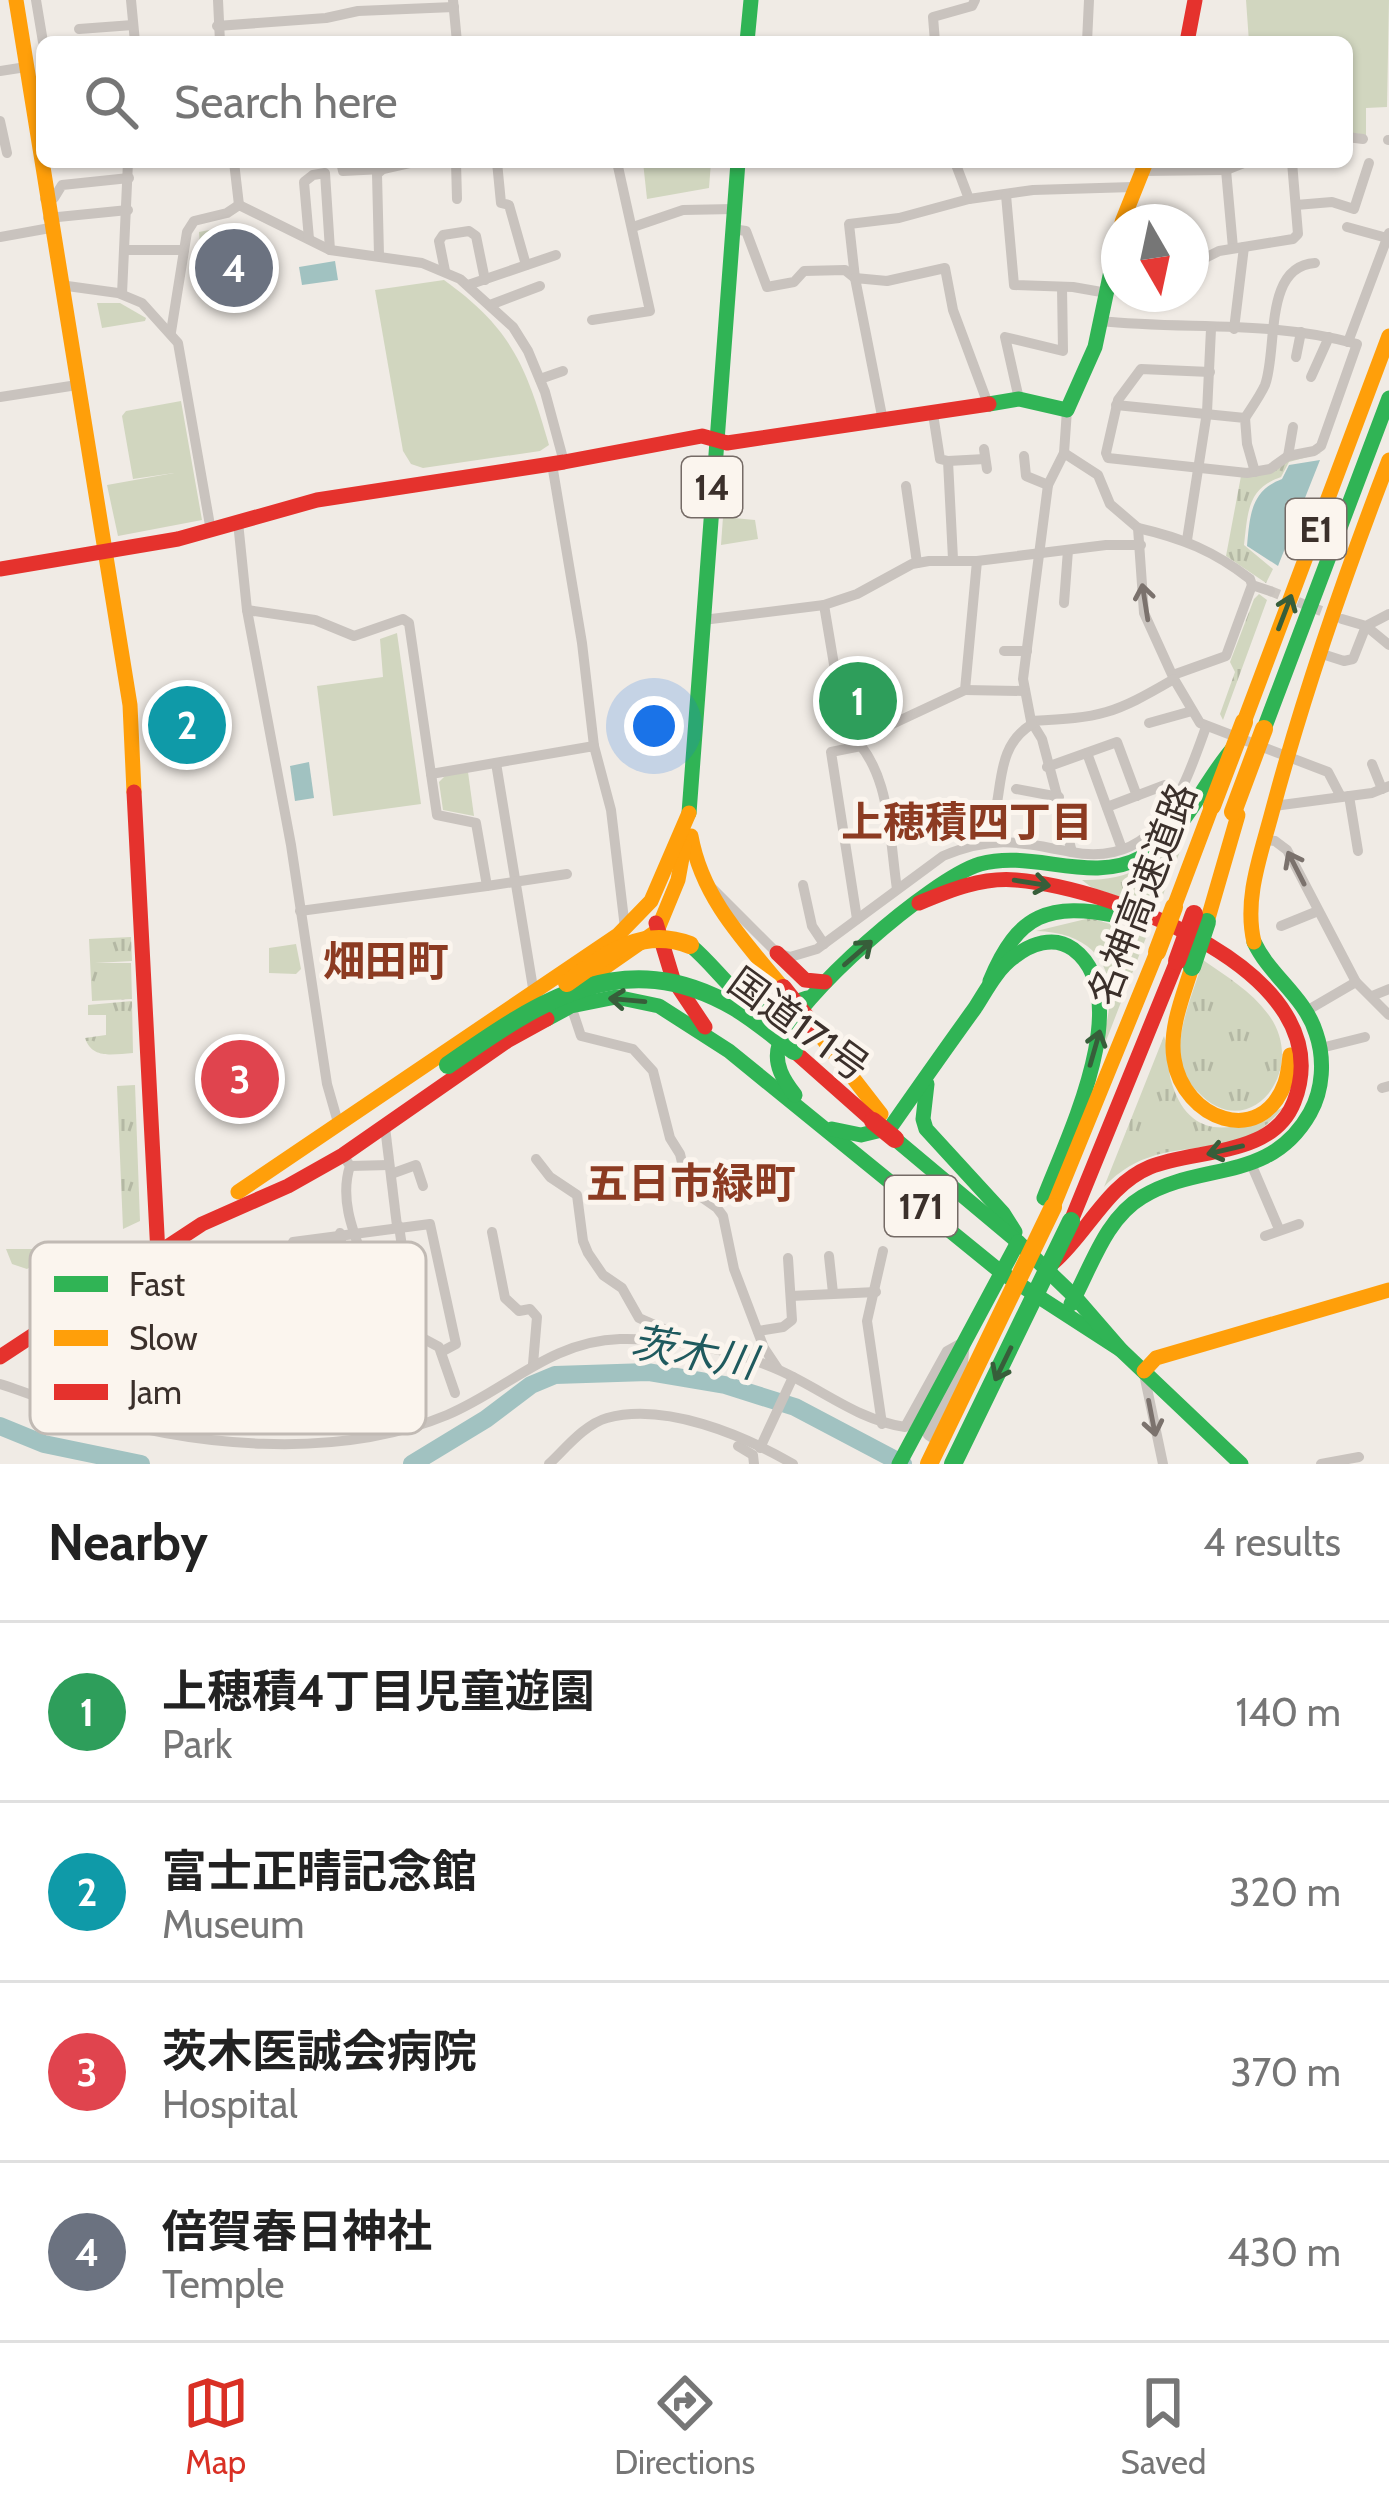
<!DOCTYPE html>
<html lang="en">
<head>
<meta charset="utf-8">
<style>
	:root { --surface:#fff; --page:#f2f2f2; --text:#222; --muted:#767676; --line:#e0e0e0; --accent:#d93025 }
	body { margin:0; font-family:Cabin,"Noto Sans JP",sans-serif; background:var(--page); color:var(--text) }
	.compass { position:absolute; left:1101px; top:204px; width:108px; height:108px; border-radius:50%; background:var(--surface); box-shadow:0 3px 9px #0004; rotate:171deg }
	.you { position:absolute; left:654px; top:726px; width:42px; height:42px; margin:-30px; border:9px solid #fff; border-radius:50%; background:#1a73e8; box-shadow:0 0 0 18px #1a73e833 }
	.badge { display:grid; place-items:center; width:78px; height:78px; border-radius:50%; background:var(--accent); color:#fff; font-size:39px; font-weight:700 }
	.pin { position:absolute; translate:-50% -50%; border:6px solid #fff; box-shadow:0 3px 12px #0006 }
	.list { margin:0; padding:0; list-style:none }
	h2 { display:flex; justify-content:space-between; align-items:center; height:156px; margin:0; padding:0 48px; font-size:51px }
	h2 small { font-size:39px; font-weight:400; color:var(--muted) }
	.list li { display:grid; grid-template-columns:78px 1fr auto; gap:36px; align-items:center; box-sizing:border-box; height:180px; padding:0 48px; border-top:3px solid var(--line) }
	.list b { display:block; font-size:45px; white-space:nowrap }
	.list p { margin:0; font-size:39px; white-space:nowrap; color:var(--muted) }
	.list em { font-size:39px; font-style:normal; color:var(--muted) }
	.icon { flex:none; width:66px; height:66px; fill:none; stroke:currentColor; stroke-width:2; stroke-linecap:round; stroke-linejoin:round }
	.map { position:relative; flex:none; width:1389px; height:1464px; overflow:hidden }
	.search { position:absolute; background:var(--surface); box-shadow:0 3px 9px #0004; left:36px; right:36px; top:36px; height:132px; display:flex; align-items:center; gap:30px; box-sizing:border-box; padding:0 42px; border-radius:18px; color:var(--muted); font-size:45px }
	.sheet { height:876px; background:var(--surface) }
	nav { display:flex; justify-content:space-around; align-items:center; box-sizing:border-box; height:168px; border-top:3px solid var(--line); background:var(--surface); font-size:33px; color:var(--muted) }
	nav a { display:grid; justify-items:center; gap:6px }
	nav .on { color:var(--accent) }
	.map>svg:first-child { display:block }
	.grass { fill:url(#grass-tufts) }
	.green { fill:#d1d6bf }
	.water { fill:#a1c2c1 }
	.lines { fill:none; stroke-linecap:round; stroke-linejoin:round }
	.river { stroke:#a1c2c1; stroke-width:18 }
	.street-tunnel { stroke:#ccc6c0; stroke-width:10; stroke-dasharray:10 5; stroke-linecap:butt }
	.street { stroke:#c9c3be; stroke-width:10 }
	.fast { stroke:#30b455; stroke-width:15 }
	.slow { stroke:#ff9f0a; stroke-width:15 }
	.jam { stroke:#e5322d; stroke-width:15 }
	.fast-bridge { stroke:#30b455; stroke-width:18 }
	.slow-bridge { stroke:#ff9f0a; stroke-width:18 }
	.jam-bridge { stroke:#e5322d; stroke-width:18 }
	.oneway { stroke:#7b726d }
	.oneway2 { stroke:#375e3a }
	.labels { text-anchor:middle; stroke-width:10; stroke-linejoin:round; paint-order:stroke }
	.shield { fill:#fbf5ee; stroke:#756b66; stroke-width:3 }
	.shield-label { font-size:36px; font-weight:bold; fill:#3b302b }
	.street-label { font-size:39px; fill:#3b302b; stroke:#fbf5ee }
	.neighbourhood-label { font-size:42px; font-weight:bold; fill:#8c3b22; stroke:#fbf5ee }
	.water-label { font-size:42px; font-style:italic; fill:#1f5a5e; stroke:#fbf5ee }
	.key { fill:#fbf5ee; stroke:#c1bab4; stroke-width:3 }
	.key-label { font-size:33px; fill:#3b302b }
</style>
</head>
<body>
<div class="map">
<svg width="1389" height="1464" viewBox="0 0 1389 1464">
	<defs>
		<pattern id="grass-tufts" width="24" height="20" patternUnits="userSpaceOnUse" patternTransform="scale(3)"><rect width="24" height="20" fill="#d1d6bf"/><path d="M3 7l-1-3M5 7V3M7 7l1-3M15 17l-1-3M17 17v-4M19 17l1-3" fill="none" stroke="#b4b8a4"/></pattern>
	</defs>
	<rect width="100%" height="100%" fill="#f0ebe5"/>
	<!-- grass -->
	<g class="grass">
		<path d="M 1322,453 L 1289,462 L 1281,477 C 1247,489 1248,512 1244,545 L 1273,569 L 1266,583 L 1226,556 L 1241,476 L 1288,459 Z"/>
		<polygon points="1259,594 1267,600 1223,720 1220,714 1235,672 1230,662 1254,599"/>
		<path d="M 1188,831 L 1157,910 L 1091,887 L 1082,880 C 1127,881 1158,864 1188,831 Z"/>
		<path d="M 1090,918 L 1147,935 L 1106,1041 L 1102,1039 C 1122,979 1104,933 1036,931 Z"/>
		<polygon points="131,937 132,961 95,963 131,963 132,999 92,1001 89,939"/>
		<path d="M 1203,960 C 1226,976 1251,991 1268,1014 C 1310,1069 1249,1147 1198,1092 C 1192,1086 1184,1078 1182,1069 C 1173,1035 1194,992 1203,960 Z"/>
		<path d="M 132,1001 L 133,1053 C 114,1054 92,1060 85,1038 L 106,1035 L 106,1015 L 88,1015 L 88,1005 Z"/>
		<path d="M 1164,1036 C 1169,1050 1167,1069 1172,1084 C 1192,1146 1240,1130 1284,1107 C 1273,1119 1262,1131 1247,1137 C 1193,1156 1149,1140 1104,1187 Z"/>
		<polygon points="135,1085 140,1221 123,1229 117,1086"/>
		<polygon points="45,1249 41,1261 27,1269 12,1264 6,1249"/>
	</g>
	<!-- green -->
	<g class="green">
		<polygon points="1246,0 1389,0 1387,107 1366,108 1366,135 1347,132 1347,42 1249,42"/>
		<polygon points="643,162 711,162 709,188 647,199"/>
		<polygon points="230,226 233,248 208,251 200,246 199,232"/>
		<path d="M 444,280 C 512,329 526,366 549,445 L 540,451 L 423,468 L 411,464 L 403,451 L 375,290 Z"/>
		<polygon points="97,303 120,303 146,318 145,321 102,328"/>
		<polygon points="181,401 202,520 118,536 107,485 174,473 133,479 122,416 126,411"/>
		<polygon points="723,517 755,520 758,539 721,545"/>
		<polygon points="397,633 421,804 333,816 317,686 383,677 380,639"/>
		<polygon points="862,677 879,721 860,728 849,721 843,680"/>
		<polygon points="468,772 474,816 443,810 439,782 445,776"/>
		<polygon points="296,944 301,969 296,974 269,973 269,948"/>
	</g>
	<!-- water -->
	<g class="water">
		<polygon points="335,261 338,280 302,285 299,267"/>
		<path d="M 1320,460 L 1278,566 L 1247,546 C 1250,514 1251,491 1282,479 L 1289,465 Z"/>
		<polygon points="309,762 314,798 295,801 290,766"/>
	</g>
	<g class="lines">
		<!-- river -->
		<g class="river">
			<polyline points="0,1426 44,1444 141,1464"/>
			<polyline points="412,1464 486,1419 531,1385 555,1375 648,1372 725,1385 795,1407 903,1464"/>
		</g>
		<!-- street-tunnel -->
		<polyline class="street-tunnel" points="1270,591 1334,616"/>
		<!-- street -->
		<g class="street">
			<polyline points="36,0 43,42"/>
			<polyline points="131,0 135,42"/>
			<polyline points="218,0 220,42"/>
			<polyline points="453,0 457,42"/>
			<polyline points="217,26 326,18 358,11 454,7"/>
			<polyline points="79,29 133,25"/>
			<polyline points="935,42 933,17 972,6 975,0"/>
			<polyline points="1087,42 1089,0"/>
			<polyline points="0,71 26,67"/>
			<polyline points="0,121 7,153"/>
			<polyline points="1347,137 1363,139"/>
			<polyline points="1388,140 1389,140"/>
			<polyline points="234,162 239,205"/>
			<polyline points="341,162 343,171 383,169"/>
			<polyline points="456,162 457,199"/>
			<polyline points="497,162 501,203 509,205 526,265"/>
			<polyline points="955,162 969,199 1033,190 1133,187"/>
			<polyline points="1226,170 1233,248"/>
			<polyline points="1141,171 1226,170 1246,162"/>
			<polyline points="1006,195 1014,285 1073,287 1107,293"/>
			<polyline points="45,199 54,198 62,185 129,178"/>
			<polyline points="239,205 330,250 422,263 460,279 513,327 528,351 545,392 564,462"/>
			<polyline points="1296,205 1332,202 1354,209 1369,163"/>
			<polyline points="48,218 128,210"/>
			<polyline points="633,227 683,210 734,209"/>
			<polyline points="1347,227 1387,238"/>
			<polyline points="732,229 746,231 767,287 794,282 804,271 845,270 855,278"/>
			<polyline points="0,237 50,228"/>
			<polyline points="309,239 304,182 313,175 325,173 330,250"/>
			<polyline points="125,250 184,250"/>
			<polyline points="379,255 377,174 383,169 414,162"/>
			<polyline points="1191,265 1219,251 1293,239 1298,234 1292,162"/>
			<polyline points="445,271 439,241 443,235 469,231 476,236 485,280"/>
			<polyline points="855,278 849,224 899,218 969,199"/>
			<polyline points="60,285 118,293 142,303 178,343 211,531"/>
			<polyline points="468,285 556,255"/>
			<polyline points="122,294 128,162"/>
			<polyline points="490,305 540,286"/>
			<polyline points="592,320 650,311 617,162"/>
			<path d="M 1100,321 C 1186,330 1274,320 1357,344 L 1321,446 L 1314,451 L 1288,456 L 1270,469 L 1247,473 L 1108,458 L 1106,453 L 1118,400 L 1141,369 L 1210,372"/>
			<polyline points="1234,329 1244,247"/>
			<polyline points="171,332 187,232 194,221 227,213 239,205"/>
			<polyline points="1348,342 1389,233"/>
			<polyline points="1296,357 1301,332"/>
			<polyline points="1311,377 1329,337"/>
			<polyline points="540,379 563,371"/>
			<polyline points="0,397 77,385"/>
			<polyline points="1019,399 1005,337 1063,351 1062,287"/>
			<polyline points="1116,405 1245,418 1247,444 1255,472"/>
			<polyline points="1067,410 1064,453 1048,485 1023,679 1031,721 1042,739 1072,852"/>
			<polyline points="933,414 940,459 948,461 953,559"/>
			<path d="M 1245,418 C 1252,407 1260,396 1265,385 C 1278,350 1263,266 1315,263"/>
			<polyline points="883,421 855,278 887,281 945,268 953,310 988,404"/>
			<polyline points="984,449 987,469"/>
			<polyline points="1064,453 1098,475 1110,504 1138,528 1144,613 1174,679 1200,723 1328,772 1340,795"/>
			<polyline points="1024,456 1026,476 1048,485"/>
			<polyline points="1288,456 1293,427"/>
			<polyline points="948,461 985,459"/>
			<polyline points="552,464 582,643 594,746"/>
			<polyline points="906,486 917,563"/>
			<polyline points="238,522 247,610 291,845 327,1084 339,1126"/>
			<path d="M 1138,528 C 1182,538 1214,551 1250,579 L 1252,585 L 1226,656 L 1173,675"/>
			<polyline points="1187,540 1207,412 1211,329"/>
			<polyline points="1252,585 1270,591"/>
			<polyline points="1064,603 1068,550"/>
			<path d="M 824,605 L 845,730 C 891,765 889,836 897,889"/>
			<polyline points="247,610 315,620 354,636 403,619 409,623 437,815 476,823 487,886 300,911"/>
			<polyline points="1342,619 1366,626 1389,614"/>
			<polyline points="703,620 824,605 857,594 912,564 929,561 977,561 1106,545 1141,545"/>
			<polyline points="1004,651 1027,651"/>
			<polyline points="1319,653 1344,661 1353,659 1366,626 1389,645"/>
			<polyline points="965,690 1024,691"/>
			<path d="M 1031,721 C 1101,718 1114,714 1174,679"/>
			<polyline points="1149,723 1192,711"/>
			<polyline points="858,740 965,690 977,561"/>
			<polyline points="1087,753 1122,849"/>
			<polyline points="496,763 534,994"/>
			<polyline points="1372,764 1382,789"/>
			<polyline points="1047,767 1117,742 1137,796"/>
			<polyline points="431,774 594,746 611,810 625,928"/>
			<polyline points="1016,789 1059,797"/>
			<polyline points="1349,796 1358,851"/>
			<polyline points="1274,806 1372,793 1389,786"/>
			<polyline points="1107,807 1165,785"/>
			<path d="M 994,818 C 1003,782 997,746 1032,724"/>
			<polyline points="1265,840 1275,841 1287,850 1356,982 1389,1015"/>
			<polyline points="803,885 812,926 824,944"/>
			<polyline points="487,886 567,874"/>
			<path d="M 713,889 L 777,953 L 790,957 L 817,949 L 943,856 C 994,835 1019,842 1071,852 C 1158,869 1183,791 1206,727"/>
			<polyline points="857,919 831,752 861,746"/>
			<polyline points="1281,926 1318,911"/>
			<polyline points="1372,996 1389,989"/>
			<polyline points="571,1006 581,1036 633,1049 653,1071 670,1138 680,1154 686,1179 694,1192 717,1208 723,1216 734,1269 764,1348 778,1369"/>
			<polyline points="1308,1010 1356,982"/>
			<polyline points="1321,1048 1365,1037"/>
			<polyline points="1382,1088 1389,1086"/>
			<polyline points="385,1127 397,1226"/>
			<path d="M 343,1155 L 350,1166 C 336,1209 364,1252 375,1294 L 356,1300 L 356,1386 L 349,1417 L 380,1434"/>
			<polyline points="536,1159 550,1177 577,1195 583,1241 588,1253 603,1275 622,1288 639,1318 664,1329 672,1342"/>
			<polyline points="350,1166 389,1165"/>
			<polyline points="1252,1166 1279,1229"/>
			<polyline points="391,1174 416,1165 423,1186"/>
			<polyline points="399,1226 407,1281"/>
			<polyline points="492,1232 505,1298 519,1311 530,1309 537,1317 533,1364"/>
			<polyline points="340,1233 349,1302 356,1300"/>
			<polyline points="1265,1236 1299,1224"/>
			<polyline points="293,1242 430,1224 456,1344 441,1352"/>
			<polyline points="829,1256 833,1293"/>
			<polyline points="791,1296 876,1292"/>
			<polyline points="758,1331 783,1327 792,1320 788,1258"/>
			<polyline points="357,1341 413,1333 439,1347 455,1393"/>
			<polyline points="1144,1374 1163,1464"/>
			<path d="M 0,1384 C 26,1392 52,1403 78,1411 C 189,1447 337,1461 447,1415 C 507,1390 550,1341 620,1339 C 673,1338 732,1349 781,1371 C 823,1390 858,1420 905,1427 L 947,1351 L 965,1341 L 963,1363 L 928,1435 L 939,1442"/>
			<polyline points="882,1424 867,1321 883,1251"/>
			<polyline points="738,1446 753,1455 754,1464"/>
			<polyline points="760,1448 793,1377"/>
			<path d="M 549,1464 C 565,1449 585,1424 607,1418 C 665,1402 743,1435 793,1464"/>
			<polyline points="1321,1464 1359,1457"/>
		</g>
		<!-- fast -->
		<g class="fast">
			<polyline points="747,42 751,0"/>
			<polyline points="989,404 1019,399 1067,410 1095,347 1119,233"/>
			<polyline points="1264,729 1389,398"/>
			<polyline points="689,813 738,162"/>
			<path d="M 690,945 C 734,982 741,1023 807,998"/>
			<path d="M 990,981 C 1018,913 1049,902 1119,916"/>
			<polyline points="547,1019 571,1006 616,997 659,1006 729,1051 1002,1273 1121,1350"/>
			<polyline points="927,1084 923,1119 926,1129 1003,1213 1015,1232"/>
			<path d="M 795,1095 C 784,1081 773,1064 779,1045 C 795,997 931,879 980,864 C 1034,849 1090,885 1142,857 C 1186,834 1203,781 1235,746"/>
			<path d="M 832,1129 L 861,1135 L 890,1128 C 918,1088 946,1048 975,1008 C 986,991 997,969 1014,957 C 1030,944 1054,935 1073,949 C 1138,997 1066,1140 1044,1198"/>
			<polyline points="895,1139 1018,1242 1075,1297 1121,1350 1241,1464"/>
			<path d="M 1071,1304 C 1091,1268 1105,1219 1142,1197 C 1201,1161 1270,1184 1310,1113 C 1323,1090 1325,1059 1316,1033 C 1305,997 1270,976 1254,942"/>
			<polyline points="899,1464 1018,1242"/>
		</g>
		<!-- slow -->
		<g class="slow">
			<polyline points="16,0 130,705 134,792"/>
			<polyline points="1122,222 1146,162"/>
			<polyline points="1244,722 1389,336"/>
			<path d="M 691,836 C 702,898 744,941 783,988"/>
			<polyline points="1174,907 1212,806"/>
			<polyline points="1207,922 1238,815"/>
			<path d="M 1254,942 C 1244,900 1260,857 1271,816 C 1303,695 1344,577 1389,460"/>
			<path d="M 1192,967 C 1183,996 1169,1029 1174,1059 C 1183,1119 1261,1149 1285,1083 C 1288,1075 1289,1064 1290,1055"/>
			<polyline points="575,988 657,931 678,880 684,847"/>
			<polyline points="812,1025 881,1114"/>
			<polyline points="238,1192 618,935 651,901 689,813"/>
			<polyline points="1053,1207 1157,952"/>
			<polyline points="1144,1371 1156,1358 1389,1290"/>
		</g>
		<!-- jam -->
		<g class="jam">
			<polyline points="1187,42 1195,0"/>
			<polyline points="0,569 178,539 317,500 564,462 702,436 727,443 989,404"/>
			<polyline points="134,792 158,1254"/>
			<path d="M 919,903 C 950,890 982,877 1016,880 C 1110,888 1345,972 1294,1102 C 1272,1158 1196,1148 1150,1167 C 1107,1185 1088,1232 1054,1262"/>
			<polyline points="656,923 673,979 705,1027"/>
			<polyline points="777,953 805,980 825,982"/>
			<polyline points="794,1051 873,1121"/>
			<polyline points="1071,1221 1177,961"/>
			<polyline points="0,1357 202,1224 288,1186 343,1155 507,1041 547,1019"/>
		</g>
		<!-- fast-bridge -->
		<g class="fast-bridge">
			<polyline points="1192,967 1207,922"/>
			<path d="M 448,1065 C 540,1001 623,943 734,1007 C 756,1020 774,1036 794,1051"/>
			<polyline points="953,1464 1071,1221"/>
		</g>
		<!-- slow-bridge -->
		<g class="slow-bridge">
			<polyline points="1212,806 1244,722"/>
			<polyline points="1233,812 1264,729"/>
			<polyline points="1157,952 1174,907"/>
			<path d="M 567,983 C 606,955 641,926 690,945"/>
			<polyline points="929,1464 1053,1207"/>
		</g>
		<!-- jam-bridge -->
		<g class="jam-bridge">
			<polyline points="1177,961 1194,914"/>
			<polyline points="783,988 812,1025"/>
			<polyline points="873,1121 895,1139"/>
		</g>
	</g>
	<!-- one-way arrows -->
	<defs><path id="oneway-shaft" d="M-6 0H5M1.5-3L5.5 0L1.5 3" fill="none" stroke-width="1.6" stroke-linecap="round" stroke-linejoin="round" transform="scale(3)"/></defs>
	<g class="oneway">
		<use href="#oneway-shaft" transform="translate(1145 602) rotate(-99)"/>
		<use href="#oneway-shaft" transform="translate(1296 868) rotate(-117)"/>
		<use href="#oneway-shaft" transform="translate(1152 1418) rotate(79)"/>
	</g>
	<g class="oneway2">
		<use href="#oneway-shaft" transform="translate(1285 612) rotate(-69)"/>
		<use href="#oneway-shaft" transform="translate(1032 883) rotate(9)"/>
		<use href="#oneway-shaft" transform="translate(858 953) rotate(-41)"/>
		<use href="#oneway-shaft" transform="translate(627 1000) rotate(-175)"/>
		<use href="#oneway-shaft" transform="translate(1095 1048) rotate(-74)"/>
		<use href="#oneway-shaft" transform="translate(1225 1150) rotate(167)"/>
		<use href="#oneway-shaft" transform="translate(1003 1364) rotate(116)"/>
	</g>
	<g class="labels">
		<!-- shield labels -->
		<g class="shield">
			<rect x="682" y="457" width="60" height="60" rx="9"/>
			<rect x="1286" y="499" width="60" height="60" rx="9"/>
			<rect x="885" y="1176" width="72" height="60" rx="9"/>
		</g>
		<g class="shield-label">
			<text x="712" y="500">14</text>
			<text x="1316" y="542">E1</text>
			<text x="921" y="1219">171</text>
		</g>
		<!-- street labels -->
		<g class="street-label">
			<text transform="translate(1142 894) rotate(-69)" y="14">名神高速道路</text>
			<text transform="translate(799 1024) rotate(36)" y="14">国道171号</text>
		</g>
		<!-- neighbourhood labels -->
		<g class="neighbourhood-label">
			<text x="967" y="837">上穂積四丁目</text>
			<text x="386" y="976">畑田町</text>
			<text x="691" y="1198">五日市緑町</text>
		</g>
		<!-- water labels -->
		<g class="water-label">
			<text transform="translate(694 1352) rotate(10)" y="15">茨木川</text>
		</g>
	</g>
	<!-- legend -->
	<rect x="30" y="1242" width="396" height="192" rx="18" class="key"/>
	<rect x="54" y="1276" width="54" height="16" fill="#30b455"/>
	<rect x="54" y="1330" width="54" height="16" fill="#ff9f0a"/>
	<rect x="54" y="1384" width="54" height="16" fill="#e5322d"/>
	<g class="key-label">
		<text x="129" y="1296">Fast</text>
		<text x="129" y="1350">Slow</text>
		<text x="129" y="1404">Jam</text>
	</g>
</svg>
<svg class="compass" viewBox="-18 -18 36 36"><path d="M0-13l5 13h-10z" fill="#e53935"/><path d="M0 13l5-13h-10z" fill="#767676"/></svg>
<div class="you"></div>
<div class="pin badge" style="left:858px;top:701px;background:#2e9e5b">1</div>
<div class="pin badge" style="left:187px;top:725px;background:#0f9aa8">2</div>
<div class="pin badge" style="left:240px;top:1079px;background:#e0444e">3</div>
<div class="pin badge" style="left:234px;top:268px;background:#6b7280">4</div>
<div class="search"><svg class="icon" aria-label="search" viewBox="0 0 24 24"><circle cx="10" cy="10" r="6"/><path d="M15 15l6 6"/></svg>Search here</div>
</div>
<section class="sheet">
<h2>Nearby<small>4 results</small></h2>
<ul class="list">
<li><span class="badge" style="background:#2e9e5b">1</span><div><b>上穂積4丁目児童遊園</b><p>Park</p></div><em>140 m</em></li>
<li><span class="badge" style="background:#0f9aa8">2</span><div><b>富士正晴記念館</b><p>Museum</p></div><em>320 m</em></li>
<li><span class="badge" style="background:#e0444e">3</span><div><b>茨木医誠会病院</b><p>Hospital</p></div><em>370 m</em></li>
<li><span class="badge" style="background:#6b7280">4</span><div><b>倍賀春日神社</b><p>Temple</p></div><em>430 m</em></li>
</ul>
</section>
<nav>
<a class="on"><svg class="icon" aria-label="map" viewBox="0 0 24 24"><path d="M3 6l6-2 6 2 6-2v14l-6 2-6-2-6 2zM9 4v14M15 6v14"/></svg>Map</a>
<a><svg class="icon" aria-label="directions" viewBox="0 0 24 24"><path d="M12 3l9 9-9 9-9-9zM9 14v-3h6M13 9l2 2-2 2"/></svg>Directions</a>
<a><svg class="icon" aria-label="saved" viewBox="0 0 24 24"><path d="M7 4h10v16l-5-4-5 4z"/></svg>Saved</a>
</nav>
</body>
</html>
